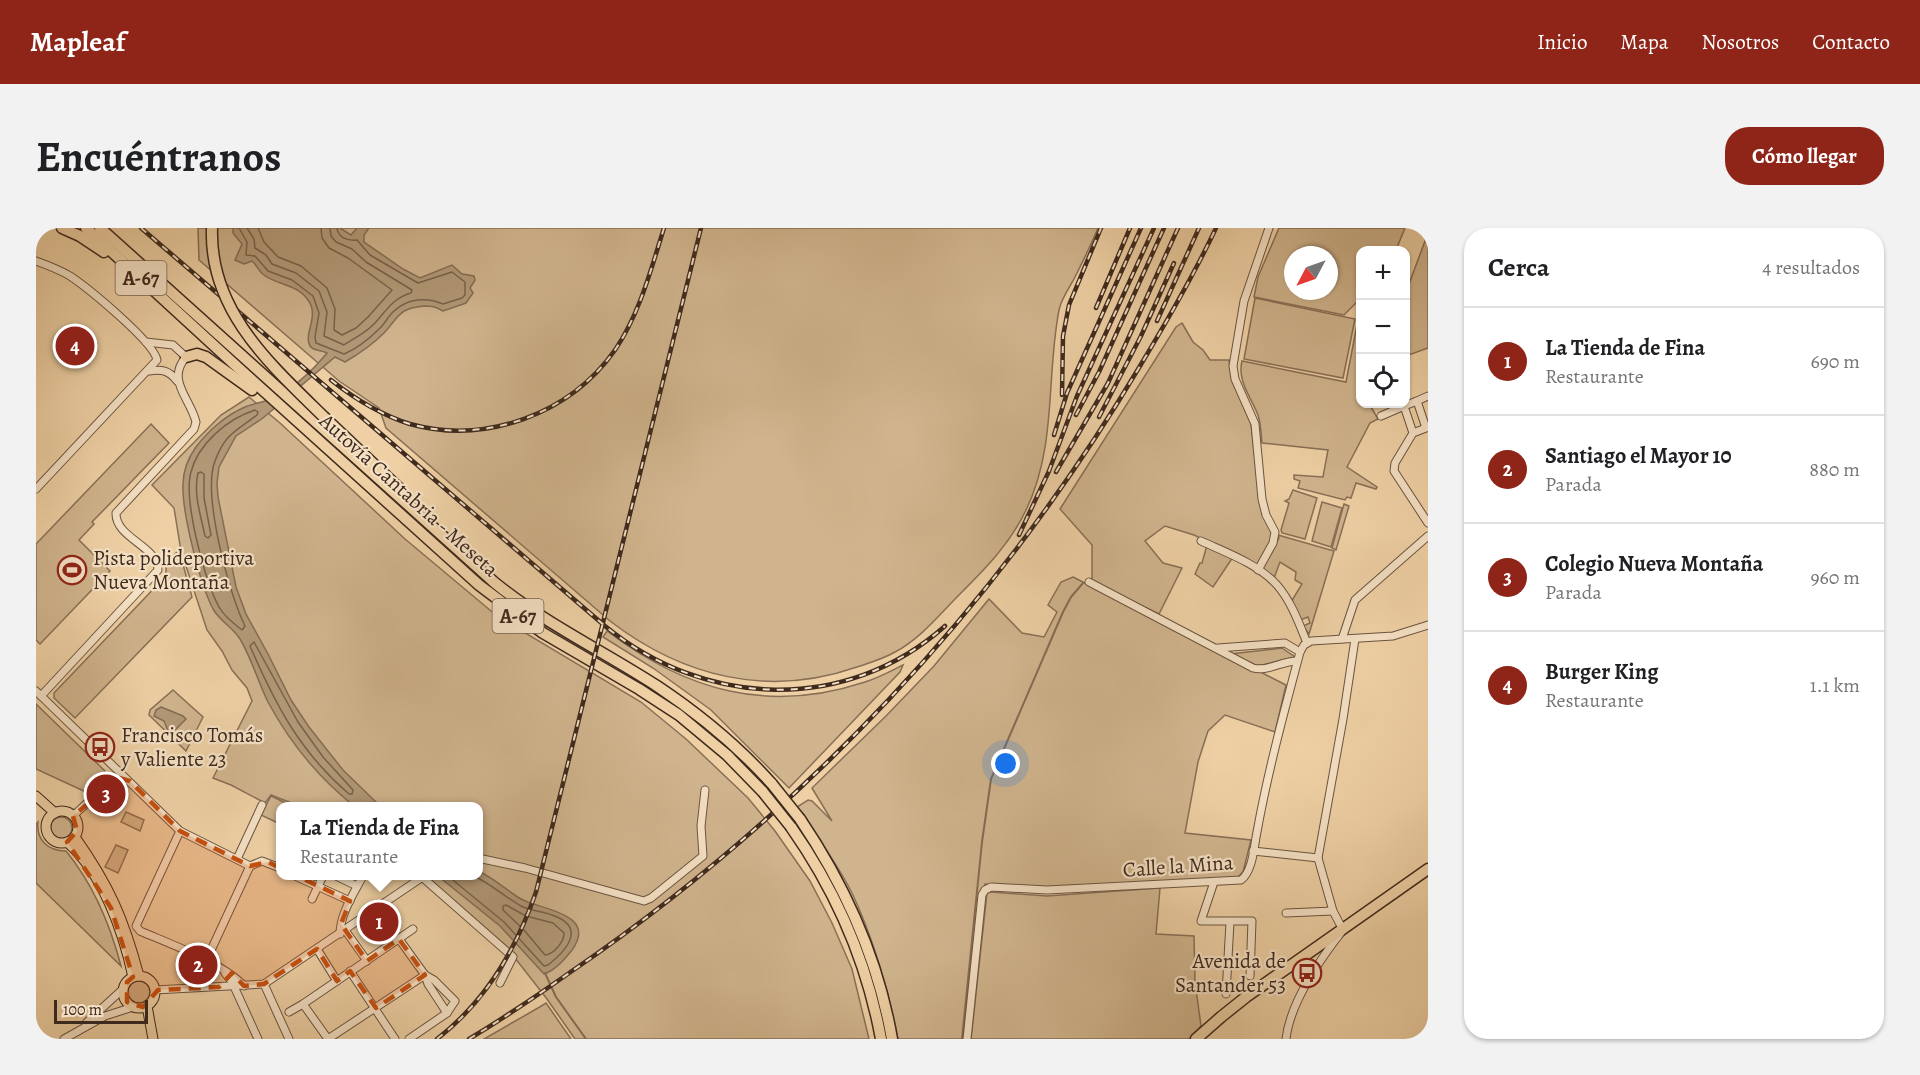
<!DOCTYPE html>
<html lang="es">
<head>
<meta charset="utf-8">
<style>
	:root { --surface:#fff; --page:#f2f2f2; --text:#202124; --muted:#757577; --line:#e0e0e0; --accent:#8f2418 }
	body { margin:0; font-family:Alegreya,serif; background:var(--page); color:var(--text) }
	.controls { position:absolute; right:18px; top:18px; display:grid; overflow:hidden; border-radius:12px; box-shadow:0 2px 4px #0004 }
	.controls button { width:54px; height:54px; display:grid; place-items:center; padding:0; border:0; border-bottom:2px solid var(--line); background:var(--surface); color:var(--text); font:30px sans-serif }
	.compass { position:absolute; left:1248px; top:18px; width:54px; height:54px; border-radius:50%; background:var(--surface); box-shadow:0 2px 4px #0004; rotate:229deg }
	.scale { position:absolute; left:18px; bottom:15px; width:94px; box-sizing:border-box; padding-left:6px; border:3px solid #3f2a1e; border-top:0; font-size:16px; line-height:21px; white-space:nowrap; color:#3f2a1e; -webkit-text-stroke:4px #f4e0c4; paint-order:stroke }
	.you { position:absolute; left:970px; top:536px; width:21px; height:21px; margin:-15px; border:4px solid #fff; border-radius:50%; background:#1a73e8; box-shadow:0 0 0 9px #1a73e833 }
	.badge { display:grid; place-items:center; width:39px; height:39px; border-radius:50%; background:var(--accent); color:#fff; font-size:20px; font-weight:700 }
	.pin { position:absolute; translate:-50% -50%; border:3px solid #fff; box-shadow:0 2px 6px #0006 }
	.popup { position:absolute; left:240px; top:574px; width:207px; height:78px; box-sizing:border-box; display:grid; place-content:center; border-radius:12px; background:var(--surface); filter:drop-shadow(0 2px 4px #0005); font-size:20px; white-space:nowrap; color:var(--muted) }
	.popup b { font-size:22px; color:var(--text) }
	.popup::after { content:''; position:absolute; left:50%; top:100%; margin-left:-12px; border:12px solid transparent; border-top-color:var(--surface) }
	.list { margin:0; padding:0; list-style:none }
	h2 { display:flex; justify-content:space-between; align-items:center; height:78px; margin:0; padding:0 24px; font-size:26px }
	h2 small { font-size:20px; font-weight:400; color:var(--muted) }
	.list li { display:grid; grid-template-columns:39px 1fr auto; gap:18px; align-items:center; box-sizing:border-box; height:108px; padding:0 24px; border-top:2px solid var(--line) }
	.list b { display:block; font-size:22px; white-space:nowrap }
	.list p { margin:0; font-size:20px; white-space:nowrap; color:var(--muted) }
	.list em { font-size:20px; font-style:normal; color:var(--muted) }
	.icon { flex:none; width:33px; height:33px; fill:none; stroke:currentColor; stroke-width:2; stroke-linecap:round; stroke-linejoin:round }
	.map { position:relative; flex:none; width:1392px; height:811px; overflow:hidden; border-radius:24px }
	header { display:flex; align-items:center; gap:36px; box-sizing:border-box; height:84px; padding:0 30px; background:var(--accent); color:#fff }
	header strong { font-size:28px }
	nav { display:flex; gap:33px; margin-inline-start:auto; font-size:21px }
	.intro { display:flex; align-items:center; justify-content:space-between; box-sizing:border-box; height:144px; padding:0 36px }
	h1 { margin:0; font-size:42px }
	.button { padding:15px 27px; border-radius:24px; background:var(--accent); color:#fff; font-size:21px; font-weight:700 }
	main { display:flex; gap:36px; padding:0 36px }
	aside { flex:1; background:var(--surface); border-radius:24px; box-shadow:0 2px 4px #0004 }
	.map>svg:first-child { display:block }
	.green { fill:#d0b48d; stroke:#886f56; stroke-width:1.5; fill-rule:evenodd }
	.water { fill:#b29876; stroke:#846c53; stroke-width:1.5 }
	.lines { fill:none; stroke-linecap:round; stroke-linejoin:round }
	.shore { stroke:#78614a; stroke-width:1.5 }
	.stream { stroke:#846c53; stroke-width:2 }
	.minor-casing { stroke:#6b5440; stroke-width:9 }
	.major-casing { stroke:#3f2a1e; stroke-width:11 }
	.highway-casing { stroke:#3f2a1e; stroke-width:13 }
	.minor { stroke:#f4e0c4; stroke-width:7 }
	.major { stroke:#eed0a4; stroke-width:9 }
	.highway { stroke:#eed0a4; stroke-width:10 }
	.rail-casing { stroke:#3f2a1e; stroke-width:4.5 }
	.rail { stroke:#f4e0c4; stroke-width:2; stroke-dasharray:7; stroke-linecap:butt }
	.highway-bridge-casing { stroke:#3f2a1e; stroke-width:13; stroke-linecap:butt }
	.highway-bridge { stroke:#eed0a4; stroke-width:10 }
	.marked { fill:#c65010; fill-opacity:0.2; stroke:#c65010; stroke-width:4.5; stroke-dasharray:12 8; stroke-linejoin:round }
	.labels { text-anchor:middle; stroke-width:4.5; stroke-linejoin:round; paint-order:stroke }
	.shield { fill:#f4e0c4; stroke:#756150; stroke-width:1.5 }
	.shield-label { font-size:20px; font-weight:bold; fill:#3f2a1e }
	.street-label { font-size:21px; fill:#3f2a1e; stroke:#f4e0c4 }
	.poi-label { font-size:21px; fill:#3f2a1e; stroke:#f4e0c4; text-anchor:start }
</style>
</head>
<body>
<header>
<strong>Mapleaf</strong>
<nav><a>Inicio</a><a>Mapa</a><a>Nosotros</a><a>Contacto</a></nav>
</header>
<div class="intro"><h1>Encuéntranos</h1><a class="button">Cómo llegar</a></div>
<main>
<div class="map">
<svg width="1392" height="811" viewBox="0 0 1392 811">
	<rect width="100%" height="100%" fill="#eed0a4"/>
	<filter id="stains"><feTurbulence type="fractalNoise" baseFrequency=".00333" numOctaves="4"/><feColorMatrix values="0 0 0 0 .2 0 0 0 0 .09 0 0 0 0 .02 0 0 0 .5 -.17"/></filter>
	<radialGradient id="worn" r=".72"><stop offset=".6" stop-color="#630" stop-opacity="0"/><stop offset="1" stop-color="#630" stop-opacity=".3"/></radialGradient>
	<!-- green -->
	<g class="green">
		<path d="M 162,0 L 1062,0 C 1055,17 1047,33 1039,49 C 1034,59 1025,71 1023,82 C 1010,149 1021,218 990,282 C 974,316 949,341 923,367 C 903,387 884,411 859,424 C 847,431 833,435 821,439 C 732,470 647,449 574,393 L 350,200 L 343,180 L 303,153 L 163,32 Z"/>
		<path d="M 1243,0 L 1369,0 L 1360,22 L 1324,22 L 1324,71 L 1308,87 L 1218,69 L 1222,49 ZM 1257,27 L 1293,27 L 1293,63 L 1257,63 Z"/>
		<polygon points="1392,5 1392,120 1370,128 1370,64"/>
		<polygon points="1219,70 1319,91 1307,150 1208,131"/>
		<path d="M 1324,81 L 1324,158 L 1322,172 L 1324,176 L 1335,179 L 1342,191 L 1334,195 L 1311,239 L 1341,259 L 1340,261 L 1320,255 L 1315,270 L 1311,269 L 1309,272 L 1262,260 L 1264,253 L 1258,251 L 1258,247 L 1287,249 L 1292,222 L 1226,215 C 1225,206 1225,196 1222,187 C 1215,169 1201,153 1206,133 L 1310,154 Z"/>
		<polygon points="1146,95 1157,114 1167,122 1174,132 1193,132 1196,153 1215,196 1224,276 1237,308 1223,338 1220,337 1158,307 1129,298 1109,313 1127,335 1146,340 1123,386 1056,354 1056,317 1024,281 1140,99"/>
		<polygon points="213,169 244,195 369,311 461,388 605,474 650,511 712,570 739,603 774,653 796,695 816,741 833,811 539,811 511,771 472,721 387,648 442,648 442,578 300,578 295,576 293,578 263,578 235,567 229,575 195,557 177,550 216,473 211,460 196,442 186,423 171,402 145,323 138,280 116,257 185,187"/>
		<polygon points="115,196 133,215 56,294 58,296 43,312 74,343 4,416 0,412 0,316"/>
		<polygon points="1257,262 1281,270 1269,311 1246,305 1245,302 1253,275 1249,273 1253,271"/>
		<polygon points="1286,274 1306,280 1295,319 1276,313"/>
		<polygon points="1308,276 1313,278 1300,322 1296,320"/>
		<polygon points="1242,307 1298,323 1273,406 1267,398 1274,395 1272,389 1264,392 1255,374 1266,356 1259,352 1260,344 1244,334 1238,350 1226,340 1243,310"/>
		<polygon points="1171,317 1197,329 1177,359 1159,346 1164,335 1166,335"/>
		<polygon points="143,322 156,369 39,490 18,470 18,465 126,352 130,344 130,335"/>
		<path d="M 1037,349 L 1250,457 L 1239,504 L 1189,487 L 1172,503 L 1162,534 L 1149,605 L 1215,612 L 1207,644 L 1202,649 L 1000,660 L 949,656 L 942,685 L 927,811 L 862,811 C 852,761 838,712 816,665 C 801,635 780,607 761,579 L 772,572 L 776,573 L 796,593 L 776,560 L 850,488 L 898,438 L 953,371 L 986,405 L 1008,409 L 1021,384 L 1012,377 L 1025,354 Z"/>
		<path d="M 571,403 C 650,463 733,486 829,454 C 842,450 855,443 867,437 L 864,444 L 753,560 L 675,482 L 617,440 L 567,409 Z"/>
		<polygon points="1246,420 1259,429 1222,438 1194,426"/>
		<polygon points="137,462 167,489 150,523 113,487 114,482"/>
		<polygon points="0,476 69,543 69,547 50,564 0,541"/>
		<polygon points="235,568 256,578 244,578 244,596 225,587"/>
		<polygon points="90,584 108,592 104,603 85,594"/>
		<circle cx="25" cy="600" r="11"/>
		<path d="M 2,594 C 0,612 12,623 30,623 C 57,656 74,696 85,738 L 0,655 L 0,596 Z"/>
		<polygon points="80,617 92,622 82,645 69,639"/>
		<polygon points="1124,660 1120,706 1158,708 1159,754 1165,798 1153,811 935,811 951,665 955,664 1011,668"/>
		<circle cx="103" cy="764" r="11"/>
		<polygon points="510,775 535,811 448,811 502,780"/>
	</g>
	<!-- water -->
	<g class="water">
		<path d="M 197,0 L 304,0 L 315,7 L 321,0 L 333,0 L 328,7 L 328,14 L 367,41 L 384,50 L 416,37 L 426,46 L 438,48 L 439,52 L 434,60 L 437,65 L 430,75 L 407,83 C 400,79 397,78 389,78 C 362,80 364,88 348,105 C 338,115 321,127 309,134 L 299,129 L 227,190 L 200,208 L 183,239 L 181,255 L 182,269 L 200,359 L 210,386 L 232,426 L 255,472 L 273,499 L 307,542 L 344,578 L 318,578 C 283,550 254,515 232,474 C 222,454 216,431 204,411 C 197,400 184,393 177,381 C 164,356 146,285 147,257 C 147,244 152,230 160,219 C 172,203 190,187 209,179 C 219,175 230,174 239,169 C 259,159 277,142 291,125 C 286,122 277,123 274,118 C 267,106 284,88 272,72 C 261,56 241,57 228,47 C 222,43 221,37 216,33 L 208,36 L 199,32 L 206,16 L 197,5 Z"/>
		<polygon points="125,479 147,488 150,491 136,505 132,503 128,493 118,488 120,482"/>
		<path d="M 442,643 C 458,650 470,662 485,671 C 502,681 563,685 536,722 C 529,731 518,743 508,746 L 464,698 L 402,648 L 442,648 Z"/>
	</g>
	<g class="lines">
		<!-- shore -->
		<g class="shore">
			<path d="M 203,0 L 211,14 L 210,27 L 219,28 L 232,43 L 256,52 L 277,68 L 283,85 L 279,109 L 280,115 L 308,126 C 320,121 333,111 343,101 C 349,96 352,88 358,83 C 372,70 391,69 407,76 L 426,70 L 429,67 L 429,54 L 416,44 L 382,55 L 334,27 L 321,12 C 312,13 302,10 301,0"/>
			<path d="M 211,0 L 218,11 L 219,20 L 230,27 L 236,36 L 260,45 L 283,63 L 291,84 L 288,108 L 308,117 C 318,110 330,105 339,95 C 350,83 357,70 375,65 L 376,62 L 330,34 L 316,21 L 300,14 L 295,8 L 294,0"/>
			<polyline points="222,0 228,14 242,29 265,38 291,60 299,81 298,102 306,107 320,100 332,89 356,62 312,30 293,20 286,10 285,0"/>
			<path d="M 219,182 L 222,184 L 221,187 C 200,203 189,206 179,233 C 166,266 193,366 209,398 L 206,402 C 198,396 188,388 183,379 C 169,353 147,272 155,244 C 162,216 191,191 219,182 Z"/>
			<path d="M 165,244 L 168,246 L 168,270 L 175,307 L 172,310 L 169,308 C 165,288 157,266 162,245 Z"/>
			<path d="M 218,414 L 262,494 L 287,529 L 317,562 L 316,566 L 313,566 C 264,524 239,476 214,418 Z"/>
			<path d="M 412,648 L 468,694 L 508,738 L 512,737 C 531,722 551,699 516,687 C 506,683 495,683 485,678 C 469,669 455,656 438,648"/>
			<path d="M 467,678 L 470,677 L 490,688 L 517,695 L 528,705 C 528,714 518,726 509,727 L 488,702 L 467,682 Z"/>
		</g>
		<!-- stream -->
		<g class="stream">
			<polyline points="509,745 520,769 550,811"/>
			<polyline points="926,811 946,614 955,551 1027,384 1035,369 1047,355"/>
		</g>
		<!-- minor casing -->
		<g class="minor-casing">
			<g id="minor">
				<path d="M 0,33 C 11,37 24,42 34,48 C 52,60 118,114 121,132 L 0,261"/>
				<path d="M 113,143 C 125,141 133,142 141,153"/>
				<polyline points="1381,173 1392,168"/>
				<polyline points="1345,188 1368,178"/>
				<polyline points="1377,205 1368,178 1381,173 1390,200 1377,205 1359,235 1358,243 1392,295"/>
				<path d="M 1165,313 C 1191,325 1222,336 1241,357 C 1255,373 1263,395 1271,415"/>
				<polyline points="1222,342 1237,315 1239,304 1230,287 1226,271 1219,196 1199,151 1197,138 1208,73 1233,0"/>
				<path d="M 1053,354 L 1217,440 C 1231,444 1246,433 1261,433"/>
				<polyline points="1306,411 1319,372 1392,308"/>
				<polyline points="1182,420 1249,415 1264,424"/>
				<polyline points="0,463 144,603 214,638"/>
				<path d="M 5,468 L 122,342 C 122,318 79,310 80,285 L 158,201 L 160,194 C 154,170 130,152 150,129 L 137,117 L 110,114"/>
				<polyline points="37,588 77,551 87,550 91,552"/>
				<path d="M 144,603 L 100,698 L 104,703 C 134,716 187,735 208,758"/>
				<polyline points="1217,623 1282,630"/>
				<polyline points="442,630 489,640 608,673 615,670 667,628 665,598 669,562"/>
				<polyline points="201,631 226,577"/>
				<polyline points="259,648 314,673"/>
				<polyline points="300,648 321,658"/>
				<polyline points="386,649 477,729 464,755"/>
				<polyline points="1178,654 1165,693 1216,693 1214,748"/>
				<polyline points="276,671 287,648"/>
				<polyline points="1250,685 1297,683"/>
				<polyline points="309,702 331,733"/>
				<path d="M 304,706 C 304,686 318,665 327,648"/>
				<polyline points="363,711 389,747 398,752 419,773 411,785 373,811"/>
				<polyline points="281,721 301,753"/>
				<polyline points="170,733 214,638 226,633 244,640"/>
				<polyline points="314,743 359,811"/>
				<polyline points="189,745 196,754 222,811"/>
				<polyline points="228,756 253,811"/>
				<polyline points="119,762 228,756 388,648"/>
				<polyline points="1190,766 1194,694"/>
				<polyline points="267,776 292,811"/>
				<polyline points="253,784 267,776 377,701"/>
				<polyline points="50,795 88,760"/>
				<polyline points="28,811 69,788 97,779"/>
				<polyline points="292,811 389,747 392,756 411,785"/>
				<path d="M 931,811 L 946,667 L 949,662 L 955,659 L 1011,662 L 1205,652 C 1217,643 1218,618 1221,604 C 1232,543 1248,484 1264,424 L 1268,417 L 1275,413 L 1357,408 L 1392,397"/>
				<path d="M 1250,811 C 1254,775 1285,730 1307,702 L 1297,683 L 1282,630 L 1307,491 L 1319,411"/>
				<polyline points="1391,811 1392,810"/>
			</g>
		</g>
		<!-- major casing -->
		<g class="major-casing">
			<g id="major">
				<polyline points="0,568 19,585"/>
				<circle cx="26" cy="599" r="16"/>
				<path d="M 39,609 C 73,657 88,691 103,748"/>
				<path d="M 31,614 C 67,646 87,703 97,749"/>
				<circle cx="103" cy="764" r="16"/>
				<polyline points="111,778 117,811"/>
			</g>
		</g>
		<!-- highway casing -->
		<g class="highway-casing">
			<g id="highway">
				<polyline points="26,0 44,8 68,24"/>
				<polyline points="50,0 197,135 443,357 507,405 603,461 643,487 691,527 727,564"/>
				<path d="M 64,0 L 459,355 C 510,396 567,423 621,458 C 663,486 702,518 736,556"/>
				<polyline points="150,129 161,126 170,129 216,162"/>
				<polyline points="289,190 366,263"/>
				<path d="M 764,591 C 810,659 842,731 856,811"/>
				<path d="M 755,599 C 800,663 831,734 845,811"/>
				<polyline points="1160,811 1185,789 1210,769 1392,641"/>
			</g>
		</g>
		<!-- minor -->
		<use href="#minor" class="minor"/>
		<!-- major -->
		<use href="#major" class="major"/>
		<!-- highway -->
		<use href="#highway" class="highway"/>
		<!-- rail casing -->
		<g class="rail-casing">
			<g id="rail">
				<path d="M 105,0 L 569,398 C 669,480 810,486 909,398"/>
				<polyline points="1060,80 1094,0"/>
				<polyline points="1121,93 1163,0"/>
				<path d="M 295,152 C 319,171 345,187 374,196 C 450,217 534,186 579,122 C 604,85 615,41 628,0"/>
				<polyline points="1026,167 1027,108 1033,77 1065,0"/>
				<polyline points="1040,187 1063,144 1128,0"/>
				<polyline points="1063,189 1105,108 1138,35"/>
				<polyline points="1018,207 1031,165 1105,0"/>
				<polyline points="1020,244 1072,155 1142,0"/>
				<polyline points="983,307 1013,243 1041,168 1118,0"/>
				<path d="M 401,811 C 450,773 480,722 500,664 L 665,0"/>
				<path d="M 433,811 C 468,790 502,767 536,743 C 766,586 962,377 1104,138 C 1131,93 1158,47 1180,0"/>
			</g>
		</g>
		<!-- rail -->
		<use href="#rail" class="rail"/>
		<!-- highway-bridge casing -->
		<g class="highway-bridge-casing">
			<g id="highway-bridge">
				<path d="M 176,0 C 173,83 235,137 289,190"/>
				<polyline points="736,556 764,591"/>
				<polyline points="727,564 755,599"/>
			</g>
		</g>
		<!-- highway-bridge -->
		<use href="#highway-bridge" class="highway-bridge"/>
	</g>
	<!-- marked area -->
	<path class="marked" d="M 83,550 L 94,553 L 144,603 L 214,638 L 232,634 L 314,673 L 305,696 L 331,733 L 363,711 L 389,747 L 340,780 L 314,743 L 301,753 L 281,721 L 228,756 L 208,758 L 196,745 L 183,759 L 122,762 L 107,779 L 91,774 L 91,754 L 97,749 L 75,680 L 31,614 L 41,603 L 37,588 Z"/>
	<!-- icons -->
	<defs>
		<g id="stadium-ring" transform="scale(1.5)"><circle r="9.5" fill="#f4e0c4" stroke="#8f2418" stroke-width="1.5"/><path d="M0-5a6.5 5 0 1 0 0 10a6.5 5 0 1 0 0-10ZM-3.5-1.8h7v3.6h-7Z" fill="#8f2418"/></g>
		<g id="bus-ring" transform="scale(1.5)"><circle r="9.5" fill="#f4e0c4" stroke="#8f2418" stroke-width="1.5"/><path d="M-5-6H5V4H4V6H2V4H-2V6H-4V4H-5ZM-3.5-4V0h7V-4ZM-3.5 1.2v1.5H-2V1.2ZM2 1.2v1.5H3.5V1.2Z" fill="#8f2418"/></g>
	</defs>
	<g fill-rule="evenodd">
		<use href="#stadium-ring" x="36" y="342"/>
		<use href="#bus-ring" x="64" y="519"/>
		<use href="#bus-ring" x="1271" y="745"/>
	</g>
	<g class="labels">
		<!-- shield labels -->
		<g class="shield">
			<rect x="79.5" y="33" width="51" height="34" rx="4.5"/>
			<rect x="456.5" y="371" width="51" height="34" rx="4.5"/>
		</g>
		<g class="shield-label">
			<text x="105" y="57">A-67</text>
			<text x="482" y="395">A-67</text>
		</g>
		<!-- street labels -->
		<g class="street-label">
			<text transform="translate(373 267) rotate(42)" y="7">Autovía Cantabria - Meseta</text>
			<text transform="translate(1142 638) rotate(-4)" y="7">Calle la Mina</text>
		</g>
		<!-- poi labels -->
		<g class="poi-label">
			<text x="57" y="337">Pista polideportiva<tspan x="57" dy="24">Nueva Montaña</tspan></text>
			<text x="85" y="514">Francisco Tomás<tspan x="85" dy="24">y Valiente 23</tspan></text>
			<text x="1250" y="740" text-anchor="end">Avenida de<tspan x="1250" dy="24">Santander 53</tspan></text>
		</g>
	</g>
	<rect width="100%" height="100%" filter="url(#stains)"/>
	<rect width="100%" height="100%" fill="url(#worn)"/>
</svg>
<div class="controls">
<button>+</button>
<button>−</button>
<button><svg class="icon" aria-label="locate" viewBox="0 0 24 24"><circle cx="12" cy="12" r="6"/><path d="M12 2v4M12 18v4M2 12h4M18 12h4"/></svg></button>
</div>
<svg class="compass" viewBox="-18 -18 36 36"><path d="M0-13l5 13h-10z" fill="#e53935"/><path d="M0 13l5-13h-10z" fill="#757577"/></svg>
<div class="scale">100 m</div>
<div class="you"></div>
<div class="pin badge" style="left:343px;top:694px">1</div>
<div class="popup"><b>La Tienda de Fina</b>Restaurante</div>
<div class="pin badge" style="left:162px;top:737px">2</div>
<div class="pin badge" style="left:70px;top:566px">3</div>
<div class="pin badge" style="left:39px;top:118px">4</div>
</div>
<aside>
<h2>Cerca<small>4 resultados</small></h2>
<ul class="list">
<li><span class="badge">1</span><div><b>La Tienda de Fina</b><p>Restaurante</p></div><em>690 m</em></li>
<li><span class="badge">2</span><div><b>Santiago el Mayor 10</b><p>Parada</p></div><em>880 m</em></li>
<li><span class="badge">3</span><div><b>Colegio Nueva Montaña</b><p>Parada</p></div><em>960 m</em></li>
<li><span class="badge">4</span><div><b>Burger King</b><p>Restaurante</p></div><em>1.1 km</em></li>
</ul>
</aside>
</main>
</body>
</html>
